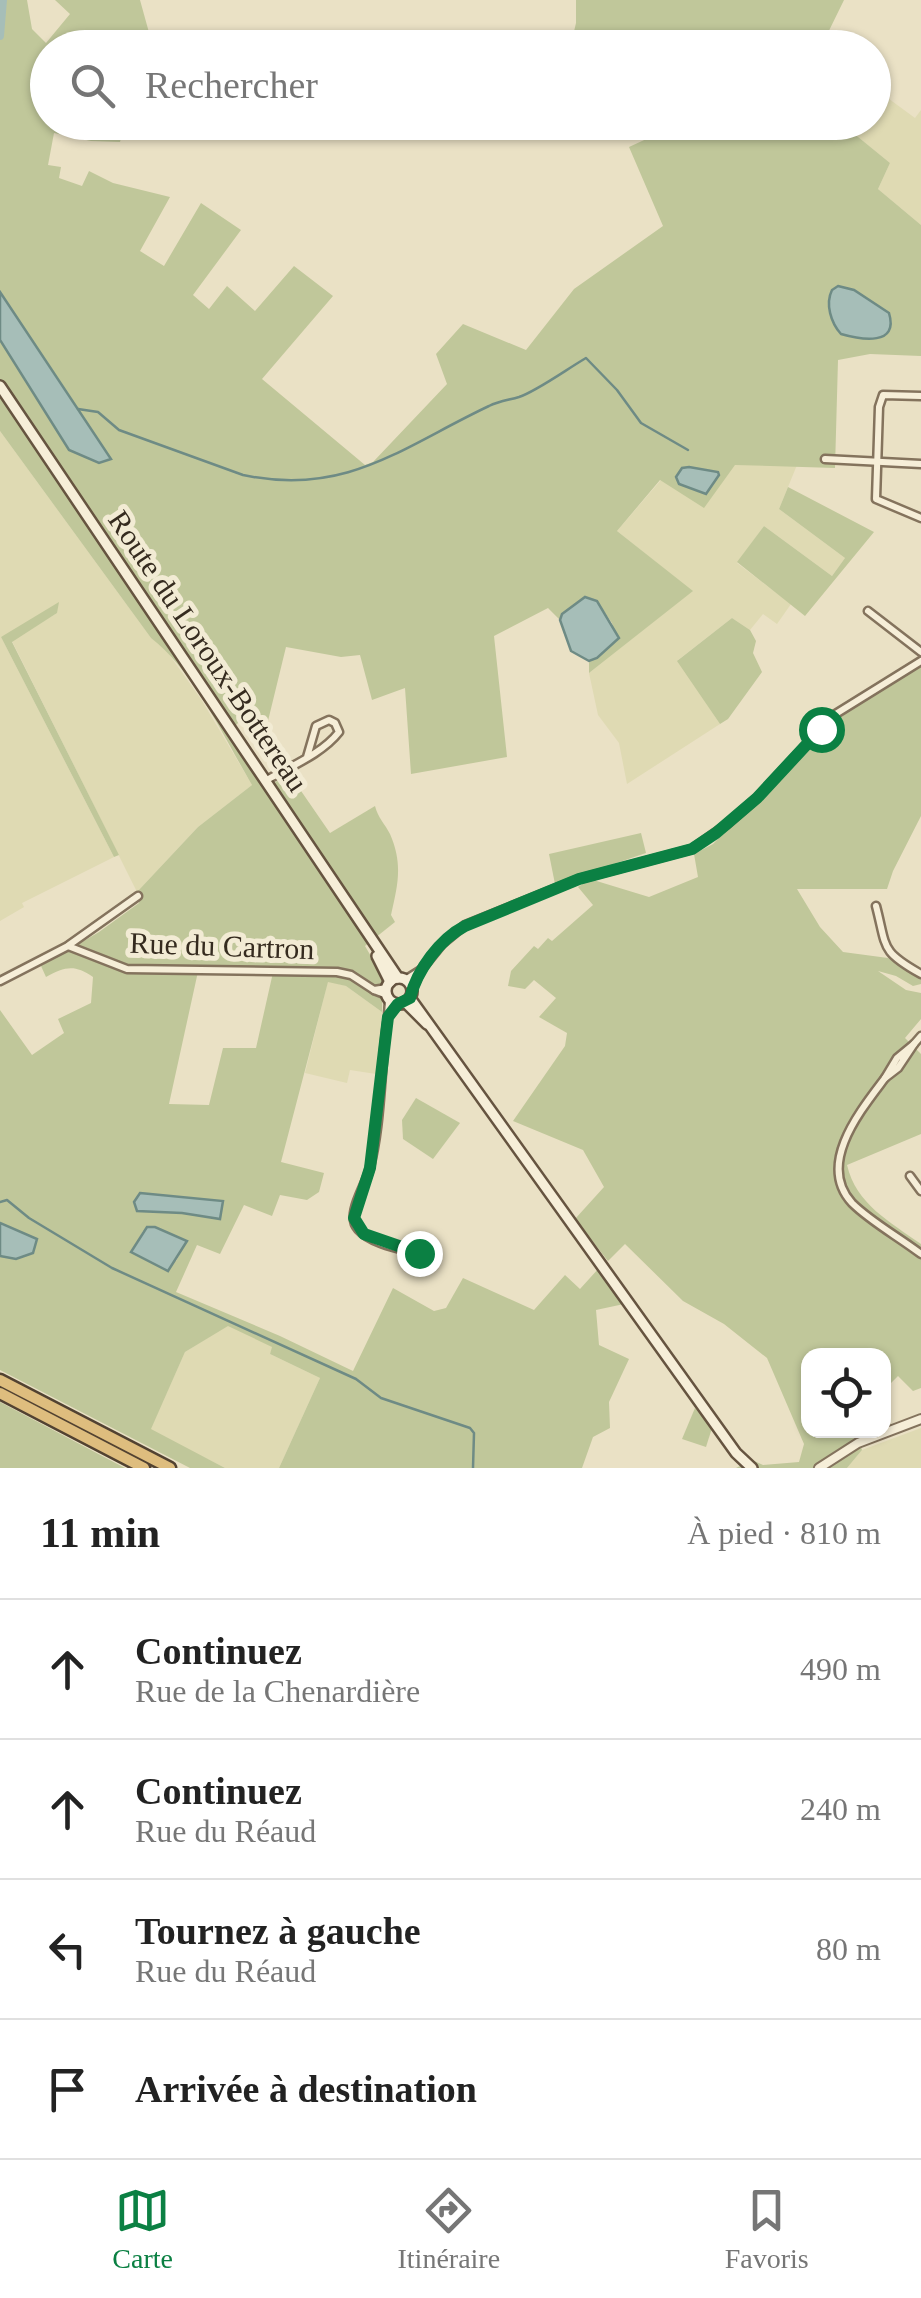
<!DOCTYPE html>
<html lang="fr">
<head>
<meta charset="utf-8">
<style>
	:root { --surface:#fff; --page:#f2f2f2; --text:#222; --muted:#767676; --line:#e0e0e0; --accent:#0b8043 }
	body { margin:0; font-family:Georgia,serif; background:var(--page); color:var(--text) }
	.controls { position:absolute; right:30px; bottom:30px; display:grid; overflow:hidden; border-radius:20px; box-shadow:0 2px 8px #0004 }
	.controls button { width:90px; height:90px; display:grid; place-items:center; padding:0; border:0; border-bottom:2px solid var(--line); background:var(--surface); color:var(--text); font:50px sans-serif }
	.stop { position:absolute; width:30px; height:30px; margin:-22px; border:8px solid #0b8043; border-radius:50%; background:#fff }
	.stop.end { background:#0b8043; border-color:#fff; box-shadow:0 2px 10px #0008 }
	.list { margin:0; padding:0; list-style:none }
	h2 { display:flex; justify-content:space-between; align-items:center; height:130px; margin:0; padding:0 40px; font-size:42px }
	h2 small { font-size:32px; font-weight:400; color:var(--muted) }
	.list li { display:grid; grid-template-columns:65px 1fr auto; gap:30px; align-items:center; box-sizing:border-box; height:140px; padding:0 40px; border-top:2px solid var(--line) }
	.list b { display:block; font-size:38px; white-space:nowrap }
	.list p { margin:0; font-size:32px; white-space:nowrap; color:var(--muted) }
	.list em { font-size:32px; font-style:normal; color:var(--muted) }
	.icon { flex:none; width:55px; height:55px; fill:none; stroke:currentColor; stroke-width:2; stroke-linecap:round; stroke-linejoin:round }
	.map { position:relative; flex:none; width:921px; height:1468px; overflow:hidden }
	.search { position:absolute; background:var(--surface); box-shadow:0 2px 8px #0004; left:30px; right:30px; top:30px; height:110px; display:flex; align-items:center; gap:25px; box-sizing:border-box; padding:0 35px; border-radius:55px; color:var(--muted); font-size:38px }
	.sheet { height:690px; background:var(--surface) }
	nav { display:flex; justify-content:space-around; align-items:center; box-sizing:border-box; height:140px; border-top:2px solid var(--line); background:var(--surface); font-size:28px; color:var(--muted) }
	nav a { display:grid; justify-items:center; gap:5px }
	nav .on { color:var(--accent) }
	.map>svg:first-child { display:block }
	.farmland { fill:#dfdab3 }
	.green { fill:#c0c79a; fill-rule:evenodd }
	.water { fill:#a6beb8; stroke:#6e8b85; stroke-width:2.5 }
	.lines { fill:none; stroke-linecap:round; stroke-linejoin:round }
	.stream { stroke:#6e8b85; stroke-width:2.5 }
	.canal { stroke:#a6beb8; stroke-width:8 }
	.minor-casing { stroke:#84735d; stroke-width:11 }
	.tertiary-casing { stroke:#84735d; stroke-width:12 }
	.secondary-casing { stroke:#665440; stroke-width:14 }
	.trunk-casing { stroke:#524231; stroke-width:15 }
	.minor { stroke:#f6eed8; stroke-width:6 }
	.tertiary { stroke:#f6eed8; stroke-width:8 }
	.secondary { stroke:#f6eed8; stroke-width:9 }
	.trunk { stroke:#debd7e; stroke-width:10 }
	.route { stroke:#0b8043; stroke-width:12 }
	.labels { text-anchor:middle; stroke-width:10; stroke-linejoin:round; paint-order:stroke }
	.street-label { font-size:30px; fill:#352b1f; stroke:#f2ebd4 }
</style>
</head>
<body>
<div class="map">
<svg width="921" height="1468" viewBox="0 0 921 1468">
	<rect width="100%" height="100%" fill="#eae1c5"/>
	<!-- farmland -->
	<g class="farmland">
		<polygon points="874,88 915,118 921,110 921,225 878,189 890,163 841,123 874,122"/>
		<polygon points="0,431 151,638 163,646 201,699 252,785 198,827 137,892 12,641 57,613 1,637 114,857 22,903 24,907 0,921"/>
		<polygon points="735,465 797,465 779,509 845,558 832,576 764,526 737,563 791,604 777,624 763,614 750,630 732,618 678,660 720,724 627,784 619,743 598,715 589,673 692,591 617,531 661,480"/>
		<polygon points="328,981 346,986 382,1012 376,1074 350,1070 347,1083 305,1073"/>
		<polygon points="228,1325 273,1347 270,1354 320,1378 279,1468 225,1468 150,1430 185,1352"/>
		<polygon points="921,1428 921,1468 847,1468 862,1450"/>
	</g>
	<!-- green -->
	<g class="green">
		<path d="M 0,0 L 27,0 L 32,29 L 46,43 L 70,14 L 55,0 L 140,0 L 153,47 L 48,48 L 48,122 L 125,123 L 120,142 L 91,141 L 54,133 L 48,165 L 61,167 L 59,178 L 82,186 L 89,171 L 113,183 L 170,197 L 140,251 L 164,266 L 201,203 L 241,230 L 193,295 L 209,309 L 227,286 L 255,311 L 294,266 L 333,296 L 262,379 L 365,465 L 373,462 L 447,384 L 436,354 L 463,324 L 526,350 L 574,289 L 663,226 L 629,147 L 681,123 L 841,123 L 890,163 L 878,189 L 921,225 L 921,356 L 870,354 L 838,360 L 835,468 L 735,465 L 704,508 L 660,480 L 617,531 L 693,591 L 589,673 L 589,661 L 617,641 L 612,623 L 597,601 L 562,614 L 560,620 L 548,608 L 494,636 L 507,757 L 411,774 L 405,688 L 372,700 L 360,655 L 341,657 L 286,647 L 267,725 L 238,723 L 234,727 L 272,785 L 288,772 L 330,833 L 375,806 C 378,818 385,824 390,834 C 403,864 398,884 391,915 L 395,922 L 365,946 L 383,977 L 382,1012 L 346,986 L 328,982 L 281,1162 L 324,1173 L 319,1192 L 307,1200 L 280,1195 L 272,1216 L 244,1205 L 220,1254 L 197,1245 L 176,1292 L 280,1336 L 353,1371 L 393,1288 L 434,1311 L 446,1308 L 463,1278 L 534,1310 L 565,1275 L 580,1289 L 599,1268 L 624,1304 L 596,1310 L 599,1345 L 629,1359 L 609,1402 L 610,1428 L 593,1437 L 582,1468 L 279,1468 L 320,1378 L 270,1354 L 272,1347 L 228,1326 L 185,1352 L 151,1429 L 225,1468 L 190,1468 L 0,1370 L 0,1256 L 16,1259 L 37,1239 L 0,1223 L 0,1010 L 32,1055 L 64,1033 L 58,1019 L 91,1003 L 93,977 C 74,964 65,967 46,977 L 41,966 L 99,932 L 139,903 L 137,892 L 198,827 L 252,785 C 225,739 193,670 151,638 L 0,431 L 0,340 L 69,450 L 111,459 L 0,292 ZM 199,967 L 274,968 L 256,1048 L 223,1048 L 209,1105 L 169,1104 ZM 143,1231 L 187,1241 L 176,1261 L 131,1252 Z"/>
		<polygon points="576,0 844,0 821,47 574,47 571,44 576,23"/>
		<polygon points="788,487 874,532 805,616 737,562 764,526 832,576 845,558 779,509"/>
		<polygon points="59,602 57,613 12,642 119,855 114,857 1,637"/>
		<polygon points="732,618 750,630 756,641 753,653 762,672 728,719 720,724 677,661"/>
		<path d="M 921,666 L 921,816 L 893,871 L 887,889 L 797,889 L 820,927 L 843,952 L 888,958 L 921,979 L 921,984 L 913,986 L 896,976 L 878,971 L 906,990 L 921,993 L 921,1019 L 905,1038 L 921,1054 L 921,1134 L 847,1165 C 856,1204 890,1222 921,1244 L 921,1388 L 913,1391 L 898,1376 L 884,1390 L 884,1356 L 808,1356 L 808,1430 L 856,1431 L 862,1450 L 847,1468 L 736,1468 L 752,1460 L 763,1465 L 799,1462 L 804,1444 L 767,1358 L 724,1324 L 683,1301 L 625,1244 L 608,1261 L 575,1219 L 604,1187 L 583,1150 L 513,1121 L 565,1046 L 567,1033 L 539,1017 L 556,998 L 534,980 L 525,989 L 508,986 L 511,971 L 534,946 L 538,949 L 548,938 L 552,941 L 593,905 L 578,887 L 590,879 L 649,897 L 698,877 L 694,854 L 713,844 L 843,711 Z"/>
		<polygon points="641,833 646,853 555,884 549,854"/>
		<polygon points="416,1098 460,1123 433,1159 403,1139 402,1120"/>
		<polygon points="0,1402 125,1468 0,1468"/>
		<polygon points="695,1408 712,1428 706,1447 682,1439"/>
	</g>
	<!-- water -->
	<g class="water">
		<path d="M 838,286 L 854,290 L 889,313 C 899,346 862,340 841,334 C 831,323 825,304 832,290 Z"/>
		<polygon points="0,292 111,459 99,463 69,450 0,340"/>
		<polygon points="689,467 718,472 719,475 706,494 679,484 676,477 682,468"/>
		<polygon points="585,597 597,601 619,638 597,658 589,661 571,651 560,620 562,614"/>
		<polygon points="140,1193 223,1201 220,1219 182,1213 137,1211 134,1202"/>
		<polygon points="0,1223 37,1239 33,1253 16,1259 0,1256"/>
		<polygon points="147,1227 155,1227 187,1241 168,1271 131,1252"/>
	</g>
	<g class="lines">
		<!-- stream -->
		<g class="stream">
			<path d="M 78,409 L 98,412 L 119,430 L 243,475 C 346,497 402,447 489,406 C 499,401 509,400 519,397 C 537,391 567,369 586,358 L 617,390 L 641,423 L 688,450"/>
			<polyline points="0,1202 7,1200 29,1218 112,1268 356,1379 381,1398 470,1428 474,1433 473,1468"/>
		</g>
		<!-- canal -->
		<polyline class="canal" points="0,36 3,0"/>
		<!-- minor casing -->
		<g class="minor-casing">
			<g id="minor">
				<polyline points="921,396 883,395 879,407 876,499 921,518"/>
				<polyline points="825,459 921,464"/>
				<polyline points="868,611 921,652"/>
				<path d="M 265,781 C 289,767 322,754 339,732 L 335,723 L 329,720 L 316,726 L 307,757"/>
				<path d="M 876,906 C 887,948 880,951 921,974"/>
				<polyline points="69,945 138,896"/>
				<polyline points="421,970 442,944 465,925 579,879 692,849 726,825 757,798 834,715 921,661"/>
				<polyline points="405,980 421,970 412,990"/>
				<polyline points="0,981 68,946 127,969 337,972 351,975 374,990"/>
				<polyline points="387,988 374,990 387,995"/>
				<polyline points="389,999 388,1017 398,1004"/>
				<path d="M 388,1017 C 380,1067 382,1122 369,1171 C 365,1187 345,1215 358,1229 C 373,1246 410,1250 430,1257"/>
				<polygon points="914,1044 898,1068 885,1078 897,1058"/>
				<polyline points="914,1044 921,1036"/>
				<path d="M 885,1078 C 861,1110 816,1164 852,1203 C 871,1222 899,1237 921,1254"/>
				<polyline points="910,1176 921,1191"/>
			</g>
		</g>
		<!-- tertiary casing -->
		<g class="tertiary-casing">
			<polyline id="tertiary" points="819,1468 858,1443 921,1419"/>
		</g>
		<!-- secondary casing -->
		<g class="secondary-casing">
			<g id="secondary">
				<polyline points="0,386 398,978"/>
				<polyline points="377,956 390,982"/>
				<circle cx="399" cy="991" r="13"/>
				<polyline points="410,998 736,1453 752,1468"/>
				<polyline points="405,1002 427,1024"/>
			</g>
		</g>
		<!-- trunk casing -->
		<g class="trunk-casing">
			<g id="trunk">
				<polyline points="0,1380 170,1468"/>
				<polyline points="0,1393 144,1468"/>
			</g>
		</g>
		<!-- minor -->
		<use href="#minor" class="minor"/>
		<!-- tertiary -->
		<use href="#tertiary" class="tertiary"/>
		<!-- secondary -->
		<use href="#secondary" class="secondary"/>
		<!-- trunk -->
		<use href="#trunk" class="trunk"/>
	</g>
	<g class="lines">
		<!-- route -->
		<path class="route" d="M 419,1253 L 364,1234 L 354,1218 L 370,1168 L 388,1017 L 398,1004 L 410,998 C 417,970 440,939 465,926 L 579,879 L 692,849 L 716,833 L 757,798 L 821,729"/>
	</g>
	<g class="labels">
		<!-- street labels -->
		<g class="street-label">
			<text transform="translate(208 651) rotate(56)" y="10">Route du Loroux-Bottereau</text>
			<text transform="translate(222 946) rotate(2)" y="10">Rue du Cartron</text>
		</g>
	</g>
</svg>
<div class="controls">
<button><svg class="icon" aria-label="locate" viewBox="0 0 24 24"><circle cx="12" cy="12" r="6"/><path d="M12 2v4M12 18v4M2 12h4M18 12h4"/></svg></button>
</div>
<div class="stop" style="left:821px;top:729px"></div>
<div class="stop end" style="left:419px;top:1253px"></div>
<div class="search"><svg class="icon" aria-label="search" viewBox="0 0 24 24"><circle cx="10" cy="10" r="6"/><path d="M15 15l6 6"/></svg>Rechercher</div>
</div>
<section class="sheet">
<h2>11 min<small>À pied · 810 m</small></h2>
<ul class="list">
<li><svg class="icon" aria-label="ahead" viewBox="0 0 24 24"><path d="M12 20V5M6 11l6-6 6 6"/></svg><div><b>Continuez</b><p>Rue de la Chenardière</p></div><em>490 m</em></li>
<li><svg class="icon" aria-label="ahead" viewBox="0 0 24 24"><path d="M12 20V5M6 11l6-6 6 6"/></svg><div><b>Continuez</b><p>Rue du Réaud</p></div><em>240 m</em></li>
<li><svg class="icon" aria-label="left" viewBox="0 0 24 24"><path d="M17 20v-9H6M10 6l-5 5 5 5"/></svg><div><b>Tournez à gauche</b><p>Rue du Réaud</p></div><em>80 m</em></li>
<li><svg class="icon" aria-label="arrive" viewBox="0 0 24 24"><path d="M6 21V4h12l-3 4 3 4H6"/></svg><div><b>Arrivée à destination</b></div></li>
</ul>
</section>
<nav>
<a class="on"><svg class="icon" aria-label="map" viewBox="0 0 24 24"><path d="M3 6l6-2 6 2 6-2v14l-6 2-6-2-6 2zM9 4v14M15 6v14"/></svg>Carte</a>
<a><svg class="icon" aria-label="directions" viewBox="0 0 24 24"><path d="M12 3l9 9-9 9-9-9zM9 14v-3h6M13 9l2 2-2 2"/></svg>Itinéraire</a>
<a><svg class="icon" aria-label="saved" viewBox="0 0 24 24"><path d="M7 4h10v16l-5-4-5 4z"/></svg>Favoris</a>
</nav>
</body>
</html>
